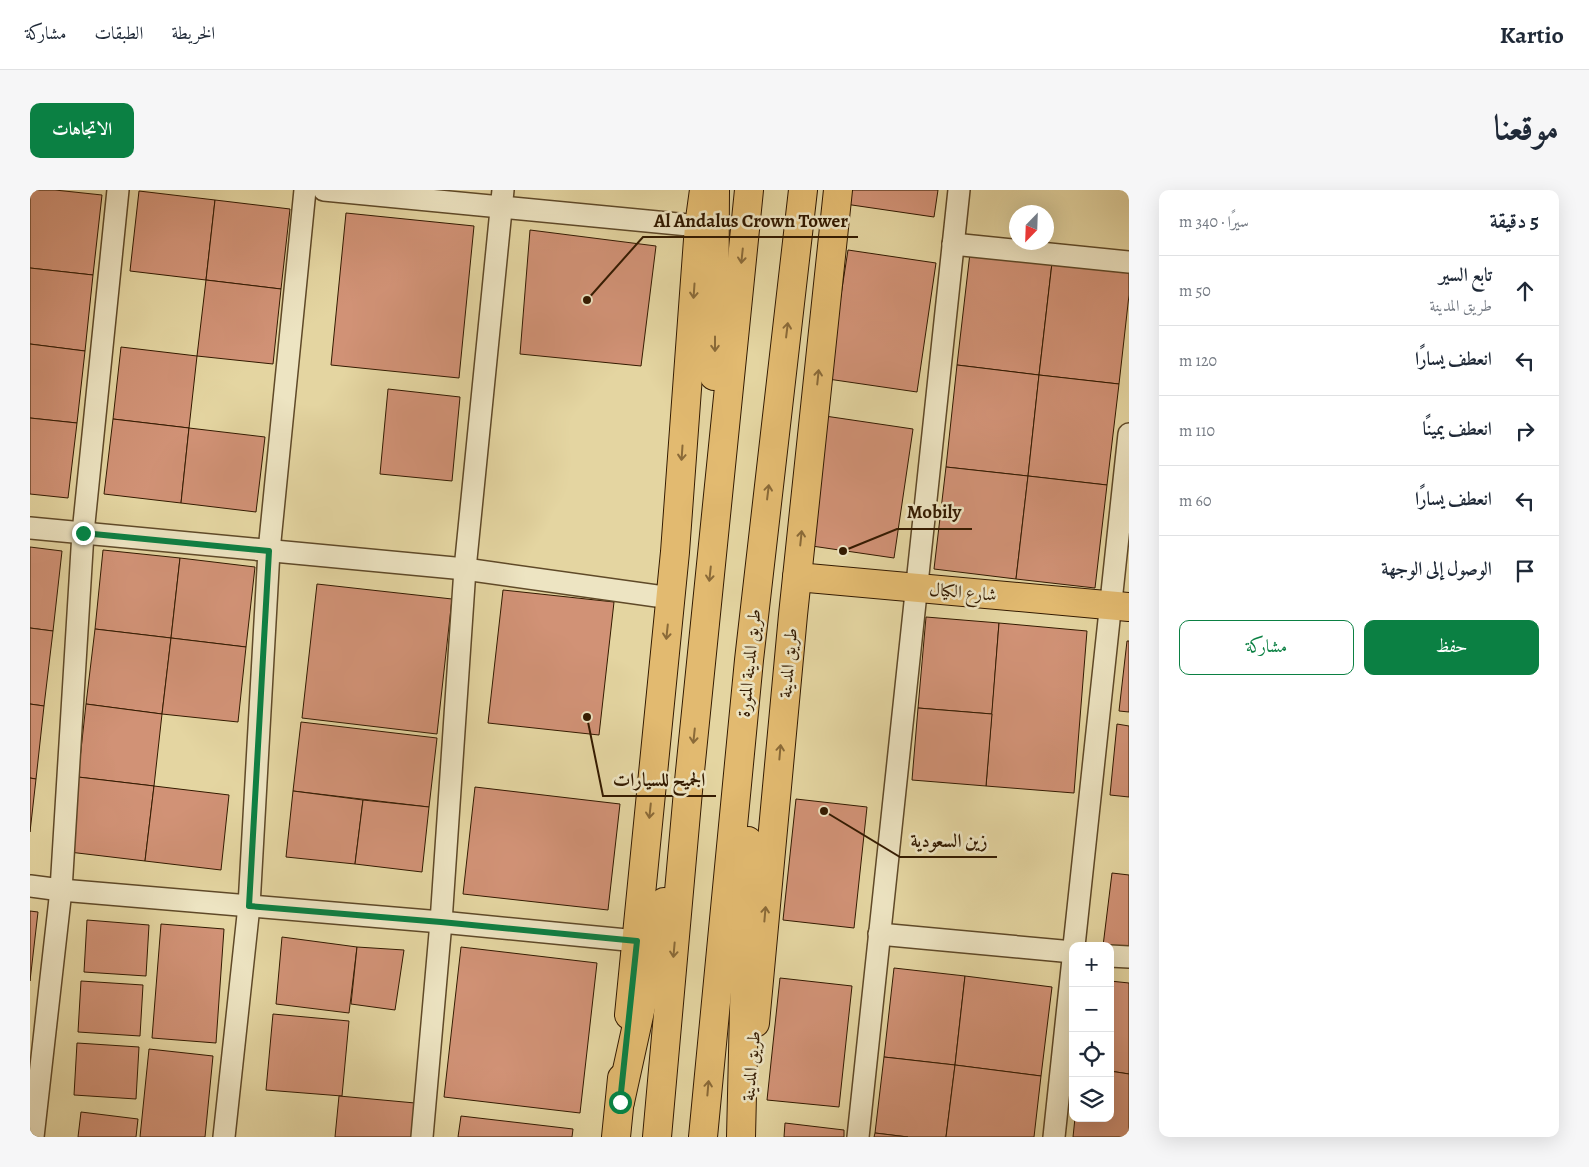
<!DOCTYPE html>
<html lang="ar">
<head>
<meta charset="utf-8">
<style>
	:root { --surface:#fff; --page:#f6f6f7; --text:#1f2937; --muted:#747a83; --line:#e0e1e3; --accent:#0b8043 }
	body { margin:0; font-family:Alegreya,Amiri,serif; background:var(--page); color:var(--text); direction:rtl }
	.controls { position:absolute; right:15px; bottom:15px; display:grid; overflow:hidden; border-radius:10px; box-shadow:0 5px 20px #0002 }
	.controls button { width:45px; height:45px; display:grid; place-items:center; padding:0; border:0; border-bottom:1px solid var(--line); background:var(--surface); color:var(--text); font:25px sans-serif }
	.compass { position:absolute; left:979px; top:15px; width:45px; height:45px; border-radius:50%; background:var(--surface); box-shadow:0 5px 20px #0002; rotate:203deg }
	.stop { position:absolute; width:15px; height:15px; margin:-11px; border:4px solid #0b8043; border-radius:50%; background:#fff }
	.stop.end { background:#0b8043; border-color:#fff; box-shadow:0 1px 5px #0008 }
	.list { margin:0; padding:0; list-style:none }
	h2 { display:flex; justify-content:space-between; align-items:center; height:65px; margin:0; padding:0 20px; font-size:21px }
	h2 small { font-size:16px; font-weight:400; color:var(--muted) }
	.list li { display:grid; grid-template-columns:32px 1fr auto; gap:15px; align-items:center; box-sizing:border-box; height:70px; padding:0 20px; border-top:1px solid var(--line) }
	.list b { display:block; font-size:19px; white-space:nowrap }
	.list p { margin:0; font-size:16px; white-space:nowrap; color:var(--muted) }
	.list em { font-size:16px; font-style:normal; color:var(--muted) }
	.actions { display:flex; gap:10px; padding:15px 20px }
	.actions a { flex:1; padding:11px 0; border:1px solid var(--accent); border-radius:10px; text-align:center; font-size:18px; color:var(--accent) }
	.actions .main { background:var(--accent); color:#fff }
	.icon { flex:none; width:28px; height:28px; fill:none; stroke:currentColor; stroke-width:2; stroke-linecap:round; stroke-linejoin:round }
	.map { position:relative; flex:none; width:1099px; height:947px; overflow:hidden; direction:ltr; border-radius:10px }
	header { display:flex; align-items:center; gap:30px; box-sizing:border-box; height:70px; padding:0 25px; background:var(--surface); border-bottom:1px solid var(--line) }
	header strong { font-size:24px }
	nav { display:flex; gap:28px; margin-inline-start:auto; font-size:18px }
	.intro { display:flex; align-items:center; justify-content:space-between; box-sizing:border-box; height:120px; padding:0 30px }
	h1 { margin:0; font-size:35px }
	.button { padding:12px 22px; border-radius:10px; background:var(--accent); color:#fff; font-size:18px; font-weight:700 }
	main { display:flex; gap:30px; padding:0 30px }
	aside { flex:1; background:var(--surface); border-radius:10px; box-shadow:0 5px 20px #0002 }
	.map>svg:first-child { display:block }
	.building { fill:#d19276; stroke:#331a00 }
	.lines { fill:none; stroke-linecap:round; stroke-linejoin:round }
	.minor-casing { stroke:#5f4928; stroke-width:24 }
	.major-casing { stroke:#331a00; stroke-width:30 }
	.highway-casing { stroke:#331a00; stroke-width:30 }
	.minor { stroke:#ede4c2; stroke-width:21 }
	.major { stroke:#e2ba70; stroke-width:28 }
	.highway { stroke:#e2ba70; stroke-width:28 }
	.oneway { stroke:#8a6a38 }
	.route { stroke:#0b8043; stroke-width:6 }
	.labels { text-anchor:middle; stroke-width:5; stroke-linejoin:round; paint-order:stroke }
	.street-label { font-size:18px; fill:#331a00; stroke:#ede4c2 }
	.leader { fill:none; stroke:#331a00; stroke-width:2 }
	.callout-dot { fill:#331a00; stroke:#ede4c2; stroke-width:2 }
	.callout-label { font-size:19px; text-anchor:middle; font-weight:bold; fill:#331a00; stroke:#ede4c2; stroke-width:5; stroke-linejoin:round; paint-order:stroke }
</style>
</head>
<body>
<header>
<strong>Kartio</strong>
<nav><a>الخريطة</a><a>الطبقات</a><a>مشاركة</a></nav>
</header>
<div class="intro"><h1>موقعنا</h1><a class="button">الاتجاهات</a></div>
<main>
<aside>
<h2>5 دقيقة<small>سيرًا · 340 m</small></h2>
<ul class="list">
<li><svg class="icon" aria-label="ahead" viewBox="0 0 24 24"><path d="M12 20V5M6 11l6-6 6 6"/></svg><div><b>تابع السير</b><p>طريق المدينة</p></div><em>50 m</em></li>
<li><svg class="icon" aria-label="left" viewBox="0 0 24 24"><path d="M17 20v-9H6M10 6l-5 5 5 5"/></svg><div><b>انعطف يسارًا</b></div><em>120 m</em></li>
<li><svg class="icon" aria-label="right" viewBox="0 0 24 24"><path d="M7 20v-9h11M14 6l5 5-5 5"/></svg><div><b>انعطف يمينًا</b></div><em>110 m</em></li>
<li><svg class="icon" aria-label="left" viewBox="0 0 24 24"><path d="M17 20v-9H6M10 6l-5 5 5 5"/></svg><div><b>انعطف يسارًا</b></div><em>60 m</em></li>
<li><svg class="icon" aria-label="arrive" viewBox="0 0 24 24"><path d="M6 21V4h12l-3 4 3 4H6"/></svg><div><b>الوصول إلى الوجهة</b></div></li>
</ul>
<div class="actions"><a class="main">حفظ</a><a>مشاركة</a></div>
</aside>
<div class="map">
<svg width="1099" height="947" viewBox="0 0 1099 947">
	<rect width="100%" height="100%" fill="#e4d5a1"/>
	<filter id="stains"><feTurbulence type="fractalNoise" baseFrequency=".004" numOctaves="4"/><feColorMatrix values="0 0 0 0 .2 0 0 0 0 .09 0 0 0 0 .02 0 0 0 .5 -.17"/></filter>
	<radialGradient id="worn" r=".72"><stop offset=".6" stop-color="#630" stop-opacity="0"/><stop offset="1" stop-color="#630" stop-opacity=".3"/></radialGradient>
	<!-- building -->
	<g class="building">
		<polygon points="0,0 25,0 72,5 63,85 0,78"/>
		<polygon points="817,0 908,0 904,27 815,14"/>
		<polygon points="109,1 185,10 176,90 100,81"/>
		<polygon points="185,10 260,19 251,99 176,90"/>
		<polygon points="316,23 444,36 429,188 301,175"/>
		<polygon points="500,40 626,56 611,176 490,164"/>
		<polygon points="818,60 906,73 887,202 798,189"/>
		<polygon points="940,63 1022,73 1009,185 927,175"/>
		<polygon points="1022,73 1099,82 1099,105 1089,194 1009,185"/>
		<polygon points="0,78 63,85 55,161 0,154"/>
		<polygon points="176,90 251,99 243,174 167,166"/>
		<polygon points="0,154 55,161 47,233 0,228"/>
		<polygon points="91,157 167,166 159,238 83,229"/>
		<polygon points="927,175 1009,185 998,286 916,277"/>
		<polygon points="1009,185 1089,194 1077,295 998,286"/>
		<polygon points="358,199 430,207 422,291 350,284"/>
		<polygon points="795,226 883,239 864,368 775,355"/>
		<polygon points="0,228 47,233 38,308 0,304"/>
		<polygon points="83,229 159,238 151,313 74,304"/>
		<polygon points="159,238 235,247 226,322 151,313"/>
		<polygon points="916,277 998,286 986,389 904,379"/>
		<polygon points="998,286 1077,295 1065,398 986,389"/>
		<polygon points="0,357 32,361 23,441 0,438"/>
		<polygon points="73,360 150,368 141,448 65,439"/>
		<polygon points="150,368 225,377 216,457 141,448"/>
		<polygon points="287,394 422,409 407,544 272,528"/>
		<polygon points="473,400 584,412 569,545 458,533"/>
		<polygon points="896,427 969,433 962,524 888,518"/>
		<polygon points="969,433 1057,441 1044,603 956,596"/>
		<polygon points="0,438 23,441 14,516 0,514"/>
		<polygon points="65,439 141,448 132,524 56,514"/>
		<polygon points="141,448 216,457 208,532 132,524"/>
		<polygon points="1097,451 1099,451 1099,522 1089,521"/>
		<polygon points="0,514 14,516 6,589 0,588"/>
		<polygon points="56,514 132,524 124,596 48,587"/>
		<polygon points="888,518 962,524 956,596 882,590"/>
		<polygon points="271,532 407,548 399,617 263,601"/>
		<polygon points="1087,534 1099,536 1099,607 1080,605"/>
		<polygon points="48,587 124,596 115,671 39,662"/>
		<polygon points="0,588 6,589 0,642"/>
		<polygon points="124,596 199,605 191,680 115,671"/>
		<polygon points="445,597 590,614 578,720 433,704"/>
		<polygon points="263,601 333,610 325,674 256,667"/>
		<polygon points="766,609 837,617 824,738 753,730"/>
		<polygon points="333,610 399,617 392,682 325,674"/>
		<polygon points="1082,683 1099,685 1099,763 1080,756 1073,756"/>
		<polygon points="0,721 8,722 0,791"/>
		<polygon points="57,730 119,735 116,786 54,782"/>
		<polygon points="131,734 194,739 186,853 122,848"/>
		<polygon points="252,747 327,757 319,823 246,814"/>
		<polygon points="327,757 374,760 365,820 321,814"/>
		<polygon points="431,757 567,773 550,923 414,907"/>
		<polygon points="864,778 935,786 925,875 854,867"/>
		<polygon points="935,786 1022,797 1011,886 925,875"/>
		<polygon points="750,788 822,796 809,917 737,910"/>
		<polygon points="51,791 113,795 110,846 48,842"/>
		<polygon points="1080,791 1099,793 1099,884 1080,881"/>
		<polygon points="243,824 319,831 312,906 236,900"/>
		<polygon points="47,853 109,857 106,909 44,905"/>
		<polygon points="119,859 183,866 175,947 110,947"/>
		<polygon points="854,867 925,875 916,947 878,947 845,943"/>
		<polygon points="925,875 1011,886 1004,947 916,947"/>
		<polygon points="1080,881 1099,884 1099,947 1043,947 1045,928 1080,928"/>
		<polygon points="309,906 385,913 382,947 305,947"/>
		<polygon points="51,922 108,929 106,947 48,947"/>
		<polygon points="431,926 543,939 542,947 428,947"/>
		<polygon points="755,933 814,940 814,947 754,947"/>
		<polygon points="845,943 878,947 844,947"/>
	</g>
	<g class="lines">
		<!-- minor casing -->
		<g class="minor-casing">
			<g id="minor">
				<polyline points="294,0 669,36"/>
				<polyline points="923,54 1099,72"/>
				<polyline points="0,338 435,379 641,408"/>
				<polyline points="0,696 31,700 411,732 607,751"/>
				<polyline points="849,744 1043,762"/>
				<polyline points="1044,756 1099,244"/>
				<polyline points="1080,766 1099,767"/>
				<polyline points="3,947 31,700 53,343 88,0"/>
				<polyline points="194,947 219,716 239,361 275,0"/>
				<polyline points="392,947 411,732 435,379 473,0"/>
				<polyline points="828,947 929,0"/>
				<polyline points="1024,947 1043,769"/>
			</g>
		</g>
		<!-- major casing -->
		<g class="major-casing">
			<g id="major">
				<polyline points="767,387 1099,417"/>
				<polyline points="599,825 645,362 669,36 674,0"/>
				<polyline points="725,833 763,425 808,0"/>
				<polyline points="586,947 592,888"/>
			</g>
		</g>
		<!-- highway casing -->
		<g class="highway-casing">
			<g id="highway">
				<polyline points="684,186 685,0"/>
				<polyline points="590,912 634,712"/>
				<polyline points="627,947 658,601 719,0"/>
				<polyline points="673,947 719,470 773,0"/>
				<polyline points="711,947 718,651"/>
			</g>
		</g>
		<!-- minor -->
		<use href="#minor" class="minor"/>
		<!-- major -->
		<use href="#major" class="major"/>
		<!-- highway -->
		<use href="#highway" class="highway"/>
	</g>
	<!-- one-way arrows -->
	<defs><path id="oneway-shaft" d="M-6 0H5M1.5-3L5.5 0L1.5 3" fill="none" stroke-width="1.6" stroke-linecap="round" stroke-linejoin="round" transform="scale(1.25)"/></defs>
	<g class="oneway">
		<use href="#oneway-shaft" transform="translate(712 66) rotate(96)"/>
		<use href="#oneway-shaft" transform="translate(664 101) rotate(94)"/>
		<use href="#oneway-shaft" transform="translate(757 140) rotate(-83)"/>
		<use href="#oneway-shaft" transform="translate(685 154) rotate(90)"/>
		<use href="#oneway-shaft" transform="translate(788 187) rotate(-84)"/>
		<use href="#oneway-shaft" transform="translate(652 263) rotate(94)"/>
		<use href="#oneway-shaft" transform="translate(738 302) rotate(-83)"/>
		<use href="#oneway-shaft" transform="translate(771 348) rotate(-84)"/>
		<use href="#oneway-shaft" transform="translate(680 384) rotate(96)"/>
		<use href="#oneway-shaft" transform="translate(637 442) rotate(96)"/>
		<use href="#oneway-shaft" transform="translate(664 546) rotate(96)"/>
		<use href="#oneway-shaft" transform="translate(750 562) rotate(-85)"/>
		<use href="#oneway-shaft" transform="translate(620 621) rotate(96)"/>
		<use href="#oneway-shaft" transform="translate(735 724) rotate(-85)"/>
		<use href="#oneway-shaft" transform="translate(644 760) rotate(95)"/>
		<use href="#oneway-shaft" transform="translate(678 898) rotate(-85)"/>
	</g>
	<g class="lines">
		<!-- route -->
		<polyline class="route" points="53,343 239,361 219,716 411,732 607,751 590,912"/>
	</g>
	<g class="labels">
		<!-- street labels -->
		<g class="street-label">
			<text transform="translate(933 402) rotate(5)" y="6">شارع الكيال</text>
			<text transform="translate(719 473) rotate(-84)" y="6">طريق المدينة المنورة</text>
			<text transform="translate(758 473) rotate(-85)" y="6">طريق المدينة</text>
			<text transform="translate(721 876) rotate(-85)" y="6">طريق المدينة</text>
		</g>
	</g>
	<!-- callouts -->
	<path class="leader" d="M557 110L613 47H828M813 361L867 339H942M557 527L573 606H686M794 621L870 667H967"/>
	<g class="callout-dot">
		<circle cx="557" cy="110" r="5"/>
		<circle cx="813" cy="361" r="5"/>
		<circle cx="557" cy="527" r="5"/>
		<circle cx="794" cy="621" r="5"/>
	</g>
	<g class="callout-label">
		<text x="721" y="37">Al Andalus Crown Tower</text>
		<text x="904" y="328">Mobily</text>
		<text x="629" y="596">الجميح للسيارات</text>
		<text x="919" y="657">زين السعودية</text>
	</g>
	<rect width="100%" height="100%" filter="url(#stains)"/>
	<rect width="100%" height="100%" fill="url(#worn)"/>
</svg>
<div class="controls">
<button>+</button>
<button>−</button>
<button><svg class="icon" aria-label="locate" viewBox="0 0 24 24"><circle cx="12" cy="12" r="6"/><path d="M12 2v4M12 18v4M2 12h4M18 12h4"/></svg></button>
<button><svg class="icon" aria-label="layers" viewBox="0 0 24 24"><path d="M12 4l9 5-9 5-9-5zM3 14l9 5 9-5"/></svg></button>
</div>
<svg class="compass" viewBox="-18 -18 36 36"><path d="M0-13l5 13h-10z" fill="#e53935"/><path d="M0 13l5-13h-10z" fill="#747a83"/></svg>
<div class="stop" style="left:590px;top:912px"></div>
<div class="stop end" style="left:53px;top:343px"></div>
</div>
</main>
</body>
</html>
